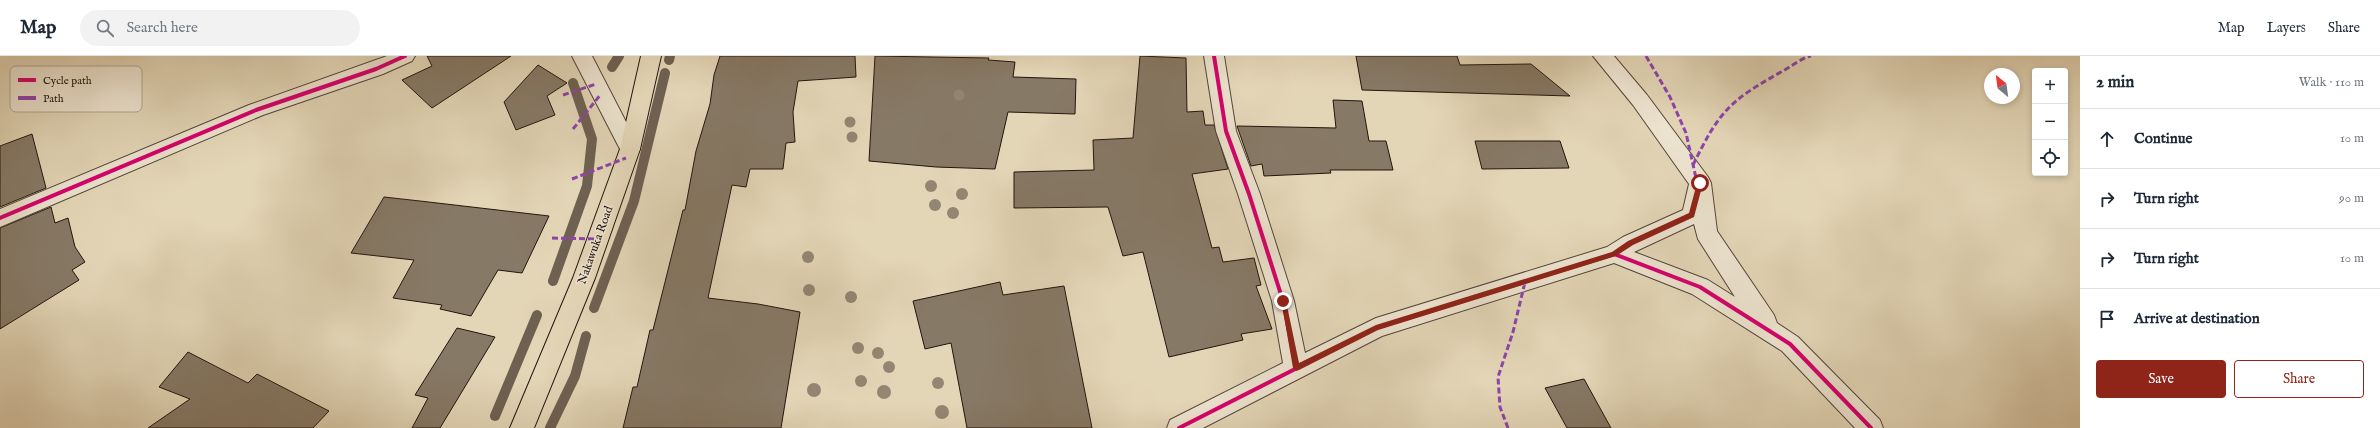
<!DOCTYPE html>
<html lang="en">
<head>
<meta charset="utf-8">
<style>
	:root { --surface:#fff; --page:#f2f2f3; --text:#1f2937; --muted:#747a83; --line:#e0e1e3; --accent:#8f2418 }
	body { margin:0; font-family:"IM FELL English",serif; background:var(--page); color:var(--text) }
	.controls { position:absolute; right:12px; top:12px; display:grid; overflow:hidden; border-radius:4px; box-shadow:0 2px 6px #0003 }
	.controls button { width:36px; height:36px; display:grid; place-items:center; padding:0; border:0; border-bottom:1px solid var(--line); background:var(--surface); color:var(--text); font:20px sans-serif }
	.compass { position:absolute; left:1984px; top:12px; width:36px; height:36px; border-radius:50%; background:var(--surface); box-shadow:0 2px 6px #0003; rotate:331deg }
	.stop { position:absolute; width:12px; height:12px; margin:-9px; border:3px solid #8f2418; border-radius:50%; background:#fff }
	.stop.end { background:#8f2418; border-color:#fff; box-shadow:0 1px 4px #0008 }
	.list { margin:0; padding:0; list-style:none }
	h2 { display:flex; justify-content:space-between; align-items:center; height:52px; margin:0; padding:0 16px; font-size:17px }
	h2 small { font-size:13px; font-weight:400; color:var(--muted) }
	.list li { display:grid; grid-template-columns:26px 1fr auto; gap:12px; align-items:center; box-sizing:border-box; height:60px; padding:0 16px; border-top:1px solid var(--line) }
	.list b { display:block; font-size:15px; white-space:nowrap }
	.list em { font-size:13px; font-style:normal; color:var(--muted) }
	.actions { display:flex; gap:8px; padding:12px 16px }
	.actions a { flex:1; padding:9px 0; border:1px solid var(--accent); border-radius:4px; text-align:center; font-size:14px; color:var(--accent) }
	.actions .main { background:var(--accent); color:#fff }
	.icon { flex:none; width:22px; height:22px; fill:none; stroke:currentColor; stroke-width:2; stroke-linecap:round; stroke-linejoin:round }
	.map { position:relative; flex:none; width:2080px; height:372px; overflow:hidden }
	header { display:flex; align-items:center; gap:24px; box-sizing:border-box; height:56px; padding:0 20px; background:var(--surface); border-bottom:1px solid var(--line) }
	header strong { font-size:19px }
	nav { display:flex; gap:22px; margin-inline-start:auto; font-size:14px }
	.search { width:280px; height:36px; background:var(--page); display:flex; align-items:center; gap:10px; box-sizing:border-box; padding:0 14px; border-radius:22px; color:var(--muted); font-size:15px }
	main { display:flex }
	aside { flex:1; background:var(--surface) }
	.map>svg:first-child { display:block }
	.lines { fill:none; stroke-linecap:round; stroke-linejoin:round }
	.stream { stroke:#6e6152; stroke-width:10 }
	.building { fill:#867966; stroke:#22150f }
	.minor-casing { stroke:#524539; stroke-width:2 }
	.major-casing { stroke:#22150f; stroke-width:2 }
	.minor { fill:#ede4d0; fill-rule:evenodd }
	.major { fill:#e3d6b7; fill-rule:evenodd }
	.quiet { stroke:#8e44ad; stroke-width:3; stroke-dasharray:6 3; stroke-linecap:butt }
	.cycleway-casing { stroke:#ede4d0; stroke-width:6 }
	.cycleway { stroke:#d6006c; stroke-width:4 }
	.tree { fill:#938672 }
	.route { fill:#8f2418 }
	.labels { text-anchor:middle; stroke-width:3; stroke-linejoin:round; paint-order:stroke }
	.street-label { font-size:12px; fill:#22150f; stroke:#ede4d0 }
	.key { fill:#ede4d0; stroke:#b0a696; stroke-width:1 }
	.key-label { font-size:11px; fill:#22150f }
</style>
</head>
<body>
<header>
<strong>Map</strong>
<div class="search"><svg class="icon" aria-label="search" viewBox="0 0 24 24"><circle cx="10" cy="10" r="6"/><path d="M15 15l6 6"/></svg>Search here</div>
<nav><a>Map</a><a>Layers</a><a>Share</a></nav>
</header>
<main>
<div class="map">
<svg width="2080" height="372" viewBox="0 0 2080 372">
	<rect width="100%" height="100%" fill="#e3d6b7"/>
	<filter id="stains"><feTurbulence type="fractalNoise" baseFrequency=".005" numOctaves="4"/><feColorMatrix values="0 0 0 0 .2 0 0 0 0 .09 0 0 0 0 .02 0 0 0 .5 -.17"/></filter>
	<radialGradient id="worn" r=".72"><stop offset=".6" stop-color="#630" stop-opacity="0"/><stop offset="1" stop-color="#630" stop-opacity=".3"/></radialGradient>
	<g class="lines">
		<!-- stream -->
		<g class="stream">
			<polyline points="669,4 670,0"/>
			<polyline points="612,11 619,0"/>
			<polyline points="553,225 587,130 592,83 573,27"/>
			<polyline points="594,252 634,145 665,17"/>
			<polyline points="495,360 537,259"/>
			<polyline points="550,372 575,320 586,280"/>
		</g>
	</g>
	<!-- building -->
	<g class="building">
		<polygon points="427,0 511,0 432,52 402,24 432,10"/>
		<polygon points="720,0 855,0 856,21 798,25 793,56 795,86 786,87 783,113 750,113 746,131 732,129 708,242 758,248 800,256 781,372 623,372 633,331 637,331 650,274 653,274 683,154 685,154 696,95 710,48 714,19"/>
		<polygon points="875,0 989,2 988,4 1015,6 1013,21 1076,23 1075,58 1008,56 995,113 936,111 869,105"/>
		<polygon points="1140,0 1186,2 1187,56 1203,55 1205,69 1214,69 1228,113 1192,118 1212,192 1219,191 1223,206 1254,202 1261,229 1256,230 1272,273 1241,278 1243,284 1169,301 1143,196 1123,200 1108,151 1014,152 1014,116 1094,114 1093,84 1133,82"/>
		<polygon points="1356,0 1457,0 1460,9 1531,8 1570,40 1362,34"/>
		<polygon points="538,9 567,27 547,40 555,59 516,74 504,46"/>
		<polygon points="1333,44 1362,45 1369,85 1386,85 1393,114 1330,114 1331,117 1264,120 1262,108 1251,110 1237,70 1336,72"/>
		<polygon points="32,78 46,132 0,151 0,90"/>
		<polygon points="1475,85 1560,85 1569,112 1482,113"/>
		<polygon points="384,141 420,145 549,160 522,217 498,214 471,260 440,253 442,249 393,242 414,204 351,197"/>
		<polygon points="51,151 55,167 68,162 75,191 85,206 72,214 79,224 0,273 0,172"/>
		<polygon points="1000,226 1003,239 1064,230 1092,372 967,372 951,287 925,293 913,245"/>
		<polygon points="457,272 495,281 440,372 412,372 428,342 415,339"/>
		<polygon points="188,296 248,327 257,318 329,355 313,372 148,372 190,343 159,331"/>
		<polygon points="1584,323 1611,372 1567,372 1545,332"/>
	</g>
	<g class="lines">
		<!-- minor casing -->
		<g class="minor-casing">
			<g id="minor">
				<polygon points="387,0 415,0 412,5 383,18 263,59 0,171 0,153 249,49"/>
				<polygon points="572,0 592,0 640,93 637,99 630,101 623,99"/>
				<path d="M 1204,0 L 1224,0 L 1236,75 L 1260,138 L 1294,245 L 1305,297 L 1376,262 L 1607,191 L 1623,181 L 1683,154 L 1689,128 L 1633,49 L 1593,0 L 1614,0 L 1647,39 L 1708,121 L 1711,127 L 1717,175 L 1774,259 L 1777,267 L 1798,281 L 1880,364 L 1883,372 L 1855,372 L 1782,295 L 1692,238 L 1614,207 L 1382,280 L 1203,372 L 1167,372 L 1170,364 L 1283,307 L 1272,245 L 1238,138 L 1216,75 ZM 1694,168 L 1698,183 L 1735,241 L 1708,224 L 1634,196 Z"/>
			</g>
		</g>
		<!-- major casing -->
		<g class="major-casing">
			<polygon id="major" points="641,0 661,0 640,93 595,222 534,372 510,372 573,222 620,93"/>
		</g>
		<!-- minor -->
		<use href="#minor" class="minor"/>
		<!-- major -->
		<use href="#major" class="major"/>
		<!-- quiet -->
		<g class="quiet">
			<polyline points="1646,0 1670,41 1686,77 1696,122"/>
			<polyline points="563,39 596,28"/>
			<polyline points="573,73 601,38"/>
			<path d="M 1693,109 C 1719,56 1729,45 1781,16 C 1791,11 1801,2 1811,0"/>
			<polyline points="572,123 626,102"/>
			<polyline points="552,182 598,183"/>
			<polyline points="1508,372 1500,351 1498,321 1513,276 1525,226"/>
		</g>
		<!-- cycleway casing -->
		<g class="cycleway-casing">
			<g id="cycleway">
				<polyline points="1214,0 1226,75 1249,138 1283,245 1296,312"/>
				<polyline points="0,162 256,54 376,13 405,0"/>
				<polyline points="1179,372 1376,272 1614,198 1700,231 1790,288 1871,372"/>
			</g>
		</g>
		<!-- cycleway -->
		<use href="#cycleway" class="cycleway"/>
	</g>
	<!-- trees -->
	<g class="tree">
		<circle cx="959" cy="39" r="5.5"/>
		<circle cx="850" cy="66" r="5.5"/>
		<circle cx="852" cy="81" r="5.5"/>
		<circle cx="931" cy="130" r="6"/>
		<circle cx="962" cy="138" r="6"/>
		<circle cx="935" cy="149" r="6"/>
		<circle cx="953" cy="157" r="6"/>
		<circle cx="808" cy="201" r="6"/>
		<circle cx="809" cy="234" r="6"/>
		<circle cx="851" cy="241" r="6"/>
		<circle cx="858" cy="292" r="6"/>
		<circle cx="878" cy="297" r="6"/>
		<circle cx="889" cy="311" r="6"/>
		<circle cx="861" cy="325" r="6"/>
		<circle cx="938" cy="327" r="6"/>
		<circle cx="814" cy="334" r="7"/>
		<circle cx="884" cy="336" r="7"/>
		<circle cx="942" cy="356" r="7"/>
	</g>
	<!-- route -->
	<polygon class="route" points="1700,125 1703,127 1694,161 1633,189 1616,200 1378,274 1299,314 1296,315 1293,312 1281,243 1286,245 1299,307 1376,269 1612,196 1628,185 1689,157 1697,127"/>
	<g class="labels">
		<!-- street labels -->
		<g class="street-label">
			<text transform="translate(595 189) rotate(-70)" y="4">Nakawuka Road</text>
		</g>
	</g>
	<!-- legend -->
	<rect x="10" y="10" width="132" height="46" rx="6" class="key"/>
	<rect x="18" y="22" width="18" height="4" fill="#d6006c"/>
	<rect x="18" y="40" width="18" height="4" fill="#8e44ad"/>
	<g class="key-label">
		<text x="43" y="28">Cycle path</text>
		<text x="43" y="46">Path</text>
	</g>
	<rect width="100%" height="100%" filter="url(#stains)"/>
	<rect width="100%" height="100%" fill="url(#worn)"/>
</svg>
<div class="controls">
<button>+</button>
<button>−</button>
<button><svg class="icon" aria-label="locate" viewBox="0 0 24 24"><circle cx="12" cy="12" r="6"/><path d="M12 2v4M12 18v4M2 12h4M18 12h4"/></svg></button>
</div>
<svg class="compass" viewBox="-18 -18 36 36"><path d="M0-13l5 13h-10z" fill="#e53935"/><path d="M0 13l5-13h-10z" fill="#747a83"/></svg>
<div class="stop" style="left:1700px;top:127px"></div>
<div class="stop end" style="left:1283px;top:245px"></div>
</div>
<aside>
<h2>2 min<small>Walk · 110 m</small></h2>
<ul class="list">
<li><svg class="icon" aria-label="ahead" viewBox="0 0 24 24"><path d="M12 20V5M6 11l6-6 6 6"/></svg><div><b>Continue</b></div><em>10 m</em></li>
<li><svg class="icon" aria-label="right" viewBox="0 0 24 24"><path d="M7 20v-9h11M14 6l5 5-5 5"/></svg><div><b>Turn right</b></div><em>90 m</em></li>
<li><svg class="icon" aria-label="right" viewBox="0 0 24 24"><path d="M7 20v-9h11M14 6l5 5-5 5"/></svg><div><b>Turn right</b></div><em>10 m</em></li>
<li><svg class="icon" aria-label="arrive" viewBox="0 0 24 24"><path d="M6 21V4h12l-3 4 3 4H6"/></svg><div><b>Arrive at destination</b></div></li>
</ul>
<div class="actions"><a class="main">Save</a><a>Share</a></div>
</aside>
</main>
</body>
</html>
